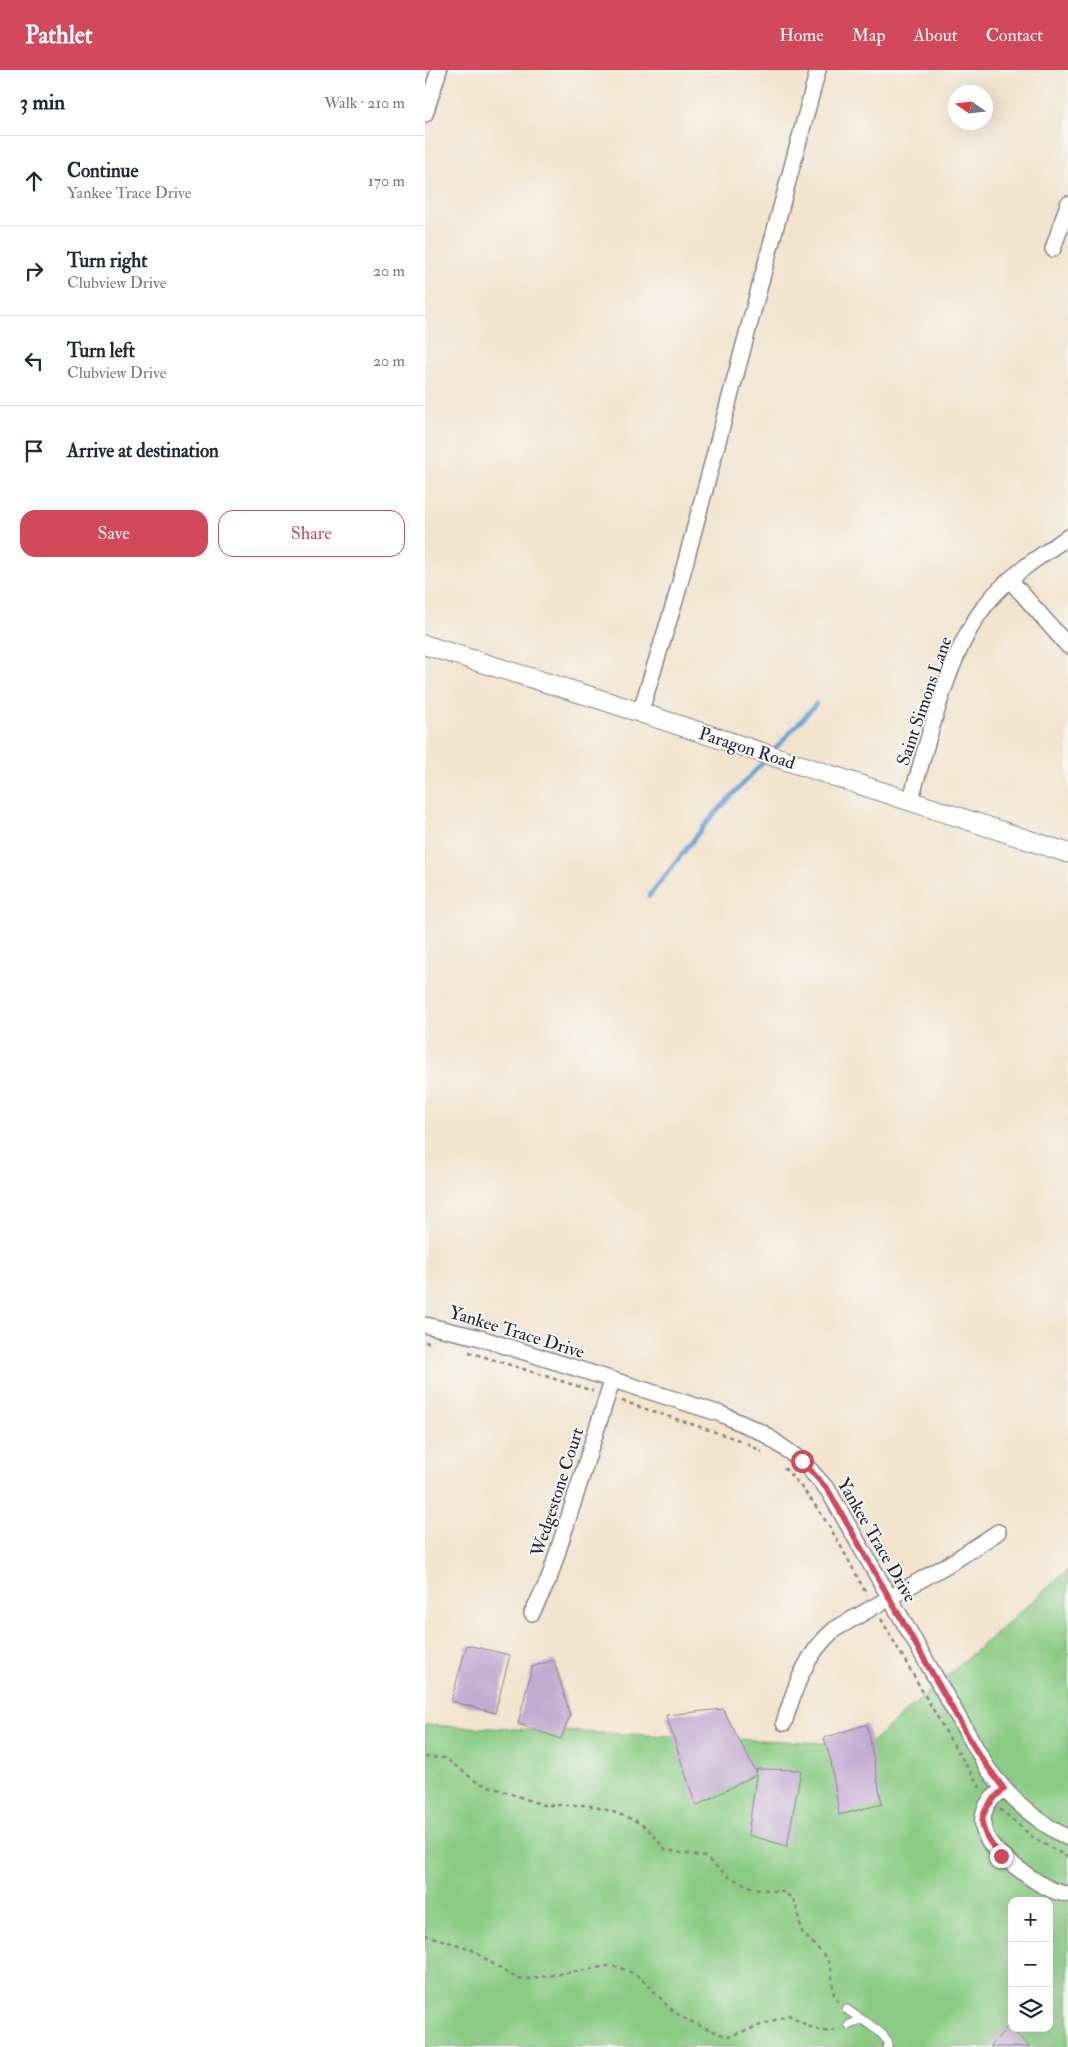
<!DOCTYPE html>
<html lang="en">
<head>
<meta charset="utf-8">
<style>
	:root { --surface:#fff; --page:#f2f2f3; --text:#1f2937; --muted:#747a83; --line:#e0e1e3; --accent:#d1495b }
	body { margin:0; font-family:"IM FELL Double Pica",serif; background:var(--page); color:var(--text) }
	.controls { position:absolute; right:15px; bottom:15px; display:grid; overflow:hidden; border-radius:10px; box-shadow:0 5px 20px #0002 }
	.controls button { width:45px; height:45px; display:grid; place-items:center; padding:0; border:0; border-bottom:1px solid var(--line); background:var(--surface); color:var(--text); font:25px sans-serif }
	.compass { position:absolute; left:523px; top:15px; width:45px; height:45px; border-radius:50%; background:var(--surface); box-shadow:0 5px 20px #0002; rotate:284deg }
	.stop { position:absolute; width:15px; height:15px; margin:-11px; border:4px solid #d1495b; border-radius:50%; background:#fff }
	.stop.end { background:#d1495b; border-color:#fff; box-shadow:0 1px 5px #0008 }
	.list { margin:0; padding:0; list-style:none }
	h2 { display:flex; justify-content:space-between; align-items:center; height:65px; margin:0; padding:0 20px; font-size:21px }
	h2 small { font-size:16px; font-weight:400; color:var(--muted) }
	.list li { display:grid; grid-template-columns:32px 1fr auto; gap:15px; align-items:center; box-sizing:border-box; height:90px; padding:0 20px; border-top:1px solid var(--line) }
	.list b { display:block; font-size:19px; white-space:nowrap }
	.list p { margin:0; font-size:16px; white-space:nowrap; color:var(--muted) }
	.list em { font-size:16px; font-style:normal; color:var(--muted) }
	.actions { display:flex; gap:10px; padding:15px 20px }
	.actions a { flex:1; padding:11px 0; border:1px solid var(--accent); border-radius:15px; text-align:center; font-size:18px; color:var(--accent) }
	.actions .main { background:var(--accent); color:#fff }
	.icon { flex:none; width:28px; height:28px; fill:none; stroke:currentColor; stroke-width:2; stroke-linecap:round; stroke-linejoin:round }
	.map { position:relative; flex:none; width:643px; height:1977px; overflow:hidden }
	header { display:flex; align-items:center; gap:30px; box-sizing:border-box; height:70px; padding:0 25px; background:var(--accent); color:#fff }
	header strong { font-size:24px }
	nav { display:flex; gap:28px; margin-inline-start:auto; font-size:18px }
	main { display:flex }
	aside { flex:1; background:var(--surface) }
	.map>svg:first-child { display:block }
	.green { fill:#8acc84; stroke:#567760; fill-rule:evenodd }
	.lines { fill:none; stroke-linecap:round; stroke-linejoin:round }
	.stream { stroke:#67a0d6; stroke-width:4.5 }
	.building { fill:#c3aad1 }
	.service-casing { stroke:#8a8384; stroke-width:10 }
	.minor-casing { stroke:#8a8384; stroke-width:18 }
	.tertiary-casing { stroke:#8a8384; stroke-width:21 }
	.path { stroke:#8a8384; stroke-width:2.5; stroke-dasharray:4 4; stroke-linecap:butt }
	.service { stroke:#fff; stroke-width:8 }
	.minor { stroke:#fff; stroke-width:15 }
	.tertiary { stroke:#fff; stroke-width:19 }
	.route { stroke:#d1495b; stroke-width:6 }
	.labels { text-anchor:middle; stroke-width:4; stroke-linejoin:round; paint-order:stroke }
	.street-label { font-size:18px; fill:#22223b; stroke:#f6f6f2 }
</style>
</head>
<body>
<header>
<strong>Pathlet</strong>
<nav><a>Home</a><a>Map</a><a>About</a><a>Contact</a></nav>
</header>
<main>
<aside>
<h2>3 min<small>Walk · 210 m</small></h2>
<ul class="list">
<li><svg class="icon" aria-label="ahead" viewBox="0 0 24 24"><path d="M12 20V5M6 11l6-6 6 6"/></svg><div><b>Continue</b><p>Yankee Trace Drive</p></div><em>170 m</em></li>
<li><svg class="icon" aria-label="right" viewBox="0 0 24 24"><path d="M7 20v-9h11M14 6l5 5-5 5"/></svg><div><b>Turn right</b><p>Clubview Drive</p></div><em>20 m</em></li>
<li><svg class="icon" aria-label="left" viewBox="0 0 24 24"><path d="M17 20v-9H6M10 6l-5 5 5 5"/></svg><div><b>Turn left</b><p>Clubview Drive</p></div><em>20 m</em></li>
<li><svg class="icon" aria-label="arrive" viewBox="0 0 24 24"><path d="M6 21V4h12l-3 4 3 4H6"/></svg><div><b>Arrive at destination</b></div></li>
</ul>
<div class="actions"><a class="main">Save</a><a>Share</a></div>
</aside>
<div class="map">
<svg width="643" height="1977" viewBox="0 0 643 1977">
	<rect width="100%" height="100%" fill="#f6f6f2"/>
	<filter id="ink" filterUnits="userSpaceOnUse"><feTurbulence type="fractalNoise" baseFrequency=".02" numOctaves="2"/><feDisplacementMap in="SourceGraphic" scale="10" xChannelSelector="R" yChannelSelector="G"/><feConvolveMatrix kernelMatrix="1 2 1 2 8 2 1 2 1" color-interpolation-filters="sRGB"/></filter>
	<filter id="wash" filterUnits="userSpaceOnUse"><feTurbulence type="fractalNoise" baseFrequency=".0096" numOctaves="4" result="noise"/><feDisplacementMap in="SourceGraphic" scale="20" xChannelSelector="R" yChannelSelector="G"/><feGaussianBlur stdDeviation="1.12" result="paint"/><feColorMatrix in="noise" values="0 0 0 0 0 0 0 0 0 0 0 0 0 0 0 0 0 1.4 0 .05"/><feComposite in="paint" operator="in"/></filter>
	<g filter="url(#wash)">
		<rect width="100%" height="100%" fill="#f3e4ce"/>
		<!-- green -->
		<path class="green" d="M 643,1500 L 643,1977 L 0,1977 L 0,1655 L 443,1675 ZM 587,1831 L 624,1831 L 624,1958 L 587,1958 Z"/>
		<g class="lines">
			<!-- stream -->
			<g class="stream">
				<polyline points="349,680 391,634"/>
				<polyline points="224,826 284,750 342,688"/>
			</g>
		</g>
		<g id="blocks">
			<!-- building -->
			<g class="building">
				<polygon points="42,1575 85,1585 70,1643 26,1631"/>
				<polygon points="129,1590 145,1645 136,1669 93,1654 107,1597"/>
				<polygon points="298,1639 332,1704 271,1736 241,1645"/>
				<polygon points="442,1654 457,1734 414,1745 406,1691 399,1668"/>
				<polygon points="332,1699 376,1700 362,1776 323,1765"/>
				<polygon points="583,1956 605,1977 565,1977"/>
			</g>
		</g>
	</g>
	<g filter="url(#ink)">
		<use href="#blocks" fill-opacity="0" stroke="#8a8384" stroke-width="1"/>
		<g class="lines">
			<!-- service casing -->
			<g class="service-casing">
				<g id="service">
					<polyline points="421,1939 436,1949"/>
					<path d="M 424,1955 L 436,1949 C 446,1955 458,1963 463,1972 L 462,1977"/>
				</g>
			</g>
			<!-- minor casing -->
			<g class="minor-casing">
				<g id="minor">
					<polyline points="0,44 14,0"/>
					<polyline points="628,179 643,134"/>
					<polyline points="585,510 643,576"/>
					<polyline points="215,643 250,531 393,0"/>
					<path d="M 485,731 C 504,671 523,580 563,532 C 584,506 615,486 643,467"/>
					<path d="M 0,1255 L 52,1267 L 296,1344 L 338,1363 L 377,1391 L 403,1420 L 563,1699 C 584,1728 611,1751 643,1768"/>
					<polyline points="107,1543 124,1509 187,1311"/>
					<path d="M 359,1653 C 370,1617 380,1584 410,1559 L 529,1491 L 573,1462"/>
					<path d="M 579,1719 C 574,1723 565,1729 562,1735 C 547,1764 574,1785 595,1800 C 608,1810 626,1823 643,1824"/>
				</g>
			</g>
			<!-- tertiary casing -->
			<g class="tertiary-casing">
				<polyline id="tertiary" points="0,575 174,629 643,783"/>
			</g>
			<!-- path -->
			<g class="path">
				<polyline points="0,1272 7,1273"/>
				<polyline points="44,1282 168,1321"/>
				<polyline points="197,1331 317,1371"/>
				<polyline points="322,1373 337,1382"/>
				<path d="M 359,1398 C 396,1435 418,1480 442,1525"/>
				<polyline points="456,1549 525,1669 556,1719"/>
				<polyline points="0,1687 20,1688 52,1712 118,1735 162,1735 186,1741 211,1751 223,1759 241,1780 280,1787 304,1807 328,1818 359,1822 368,1829 371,1836 377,1862 401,1887 406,1898 409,1926 414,1933"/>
				<polyline points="575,1739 610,1769 643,1787"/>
				<path d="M 0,1865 L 44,1878 L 82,1903 L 92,1908 L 103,1909 L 184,1896 C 218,1899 227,1924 251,1943 C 265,1953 285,1959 300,1966 L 305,1966 L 364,1945 C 382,1955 394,1966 415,1959"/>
			</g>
			<!-- service -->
			<use href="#service" class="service"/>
			<!-- minor -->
			<use href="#minor" class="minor"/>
			<!-- tertiary -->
			<use href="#tertiary" class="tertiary"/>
		</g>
	</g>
	<g class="lines" filter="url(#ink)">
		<!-- route -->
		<path class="route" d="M 377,1391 L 403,1420 L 552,1682 L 579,1719 C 550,1744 551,1758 576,1786"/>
	</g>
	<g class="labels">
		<!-- street labels -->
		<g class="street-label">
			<text transform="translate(499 631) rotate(-71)" y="6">Saint Simons Lane</text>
			<text transform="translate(322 678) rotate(18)" y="6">Paragon Road</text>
			<text transform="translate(92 1262) rotate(17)" y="6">Yankee Trace Drive</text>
			<text transform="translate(132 1422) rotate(-72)" y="6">Wedgestone Court</text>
			<text transform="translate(452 1470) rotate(60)" y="6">Yankee Trace Drive</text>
		</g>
	</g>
</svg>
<div class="controls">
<button>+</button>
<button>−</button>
<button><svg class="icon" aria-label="layers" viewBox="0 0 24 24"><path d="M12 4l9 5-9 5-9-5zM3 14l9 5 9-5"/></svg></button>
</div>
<svg class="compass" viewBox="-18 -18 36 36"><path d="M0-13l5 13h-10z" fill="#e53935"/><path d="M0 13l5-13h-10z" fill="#747a83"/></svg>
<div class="stop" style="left:377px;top:1391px"></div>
<div class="stop end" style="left:576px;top:1786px"></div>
</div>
</main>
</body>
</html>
